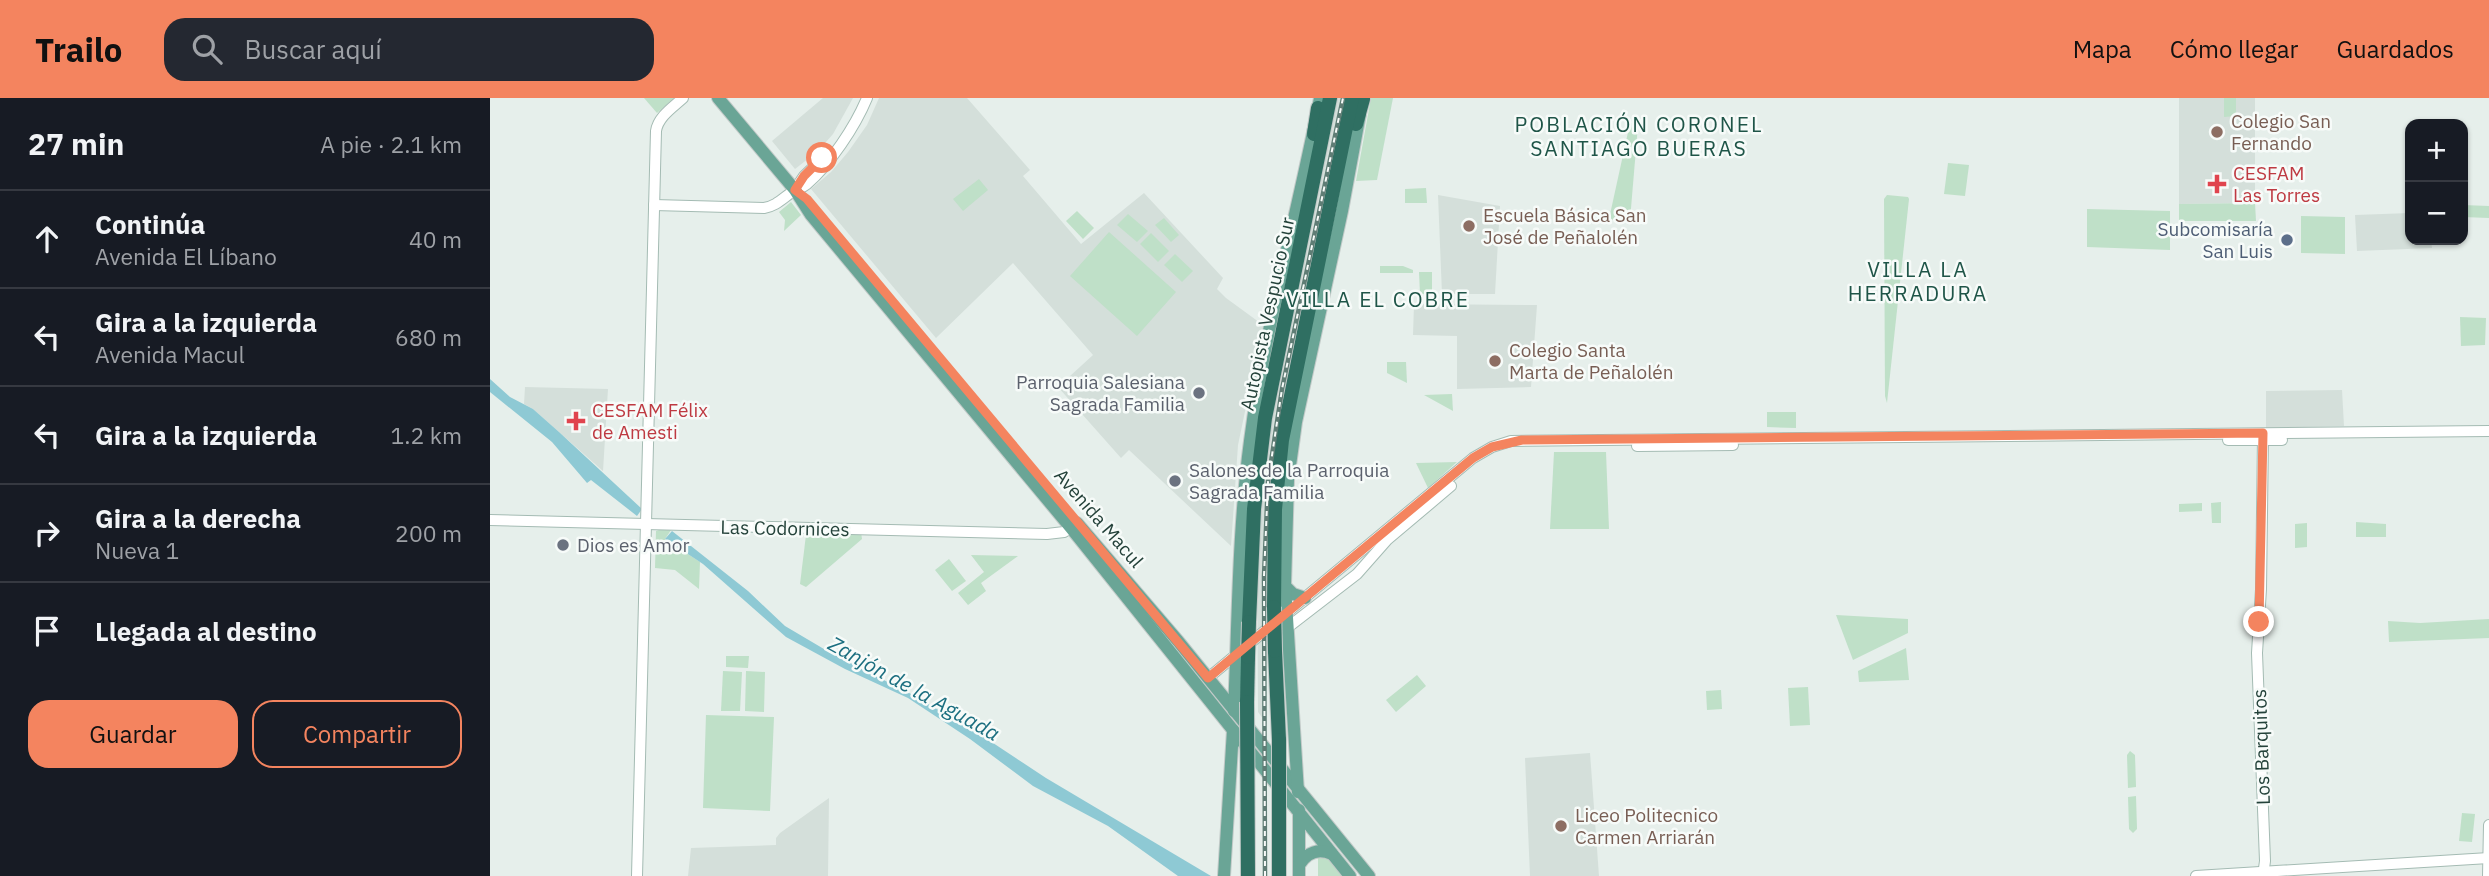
<!DOCTYPE html>
<html lang="es">
<head>
<meta charset="utf-8">
<style>
	:root { --surface:#171b24; --page:#242831; --text:#f1f3f6; --muted:#9ea1a6; --line:#363941; --accent:#f4845f }
	body { margin:0; font-family:"IBM Plex Sans",sans-serif; background:var(--page); color:var(--text) }
	.controls { position:absolute; right:21px; top:21px; display:grid; overflow:hidden; border-radius:14px; box-shadow:0 2px 5px #0004 }
	.controls button { width:63px; height:63px; display:grid; place-items:center; padding:0; border:0; border-bottom:2px solid var(--line); background:var(--surface); color:var(--text); font:35px sans-serif }
	.stop { position:absolute; width:21px; height:21px; margin:-16px; border:5px solid #f4845f; border-radius:50%; background:#fff }
	.stop.end { background:#f4845f; border-color:#fff; box-shadow:0 2px 7px #0008 }
	.list { margin:0; padding:0; list-style:none }
	h2 { display:flex; justify-content:space-between; align-items:center; height:91px; margin:0; padding:0 28px; font-size:30px }
	h2 small { font-size:23px; font-weight:400; color:var(--muted) }
	.list li { display:grid; grid-template-columns:46px 1fr auto; gap:21px; align-items:center; box-sizing:border-box; height:98px; padding:0 28px; border-top:2px solid var(--line) }
	.list b { display:block; font-size:26px; white-space:nowrap }
	.list p { margin:0; font-size:23px; white-space:nowrap; color:var(--muted) }
	.list em { font-size:23px; font-style:normal; color:var(--muted) }
	.actions { display:flex; gap:14px; padding:21px 28px }
	.actions a { flex:1; padding:16px 0; border:2px solid var(--accent); border-radius:21px; text-align:center; font-size:24px; color:var(--accent) }
	.actions .main { background:var(--accent); color:#111 }
	.icon { flex:none; width:38px; height:38px; fill:none; stroke:currentColor; stroke-width:2; stroke-linecap:round; stroke-linejoin:round }
	.map { position:relative; flex:none; width:1999px; height:778px; overflow:hidden }
	header { display:flex; align-items:center; gap:42px; box-sizing:border-box; height:98px; padding:0 35px; background:var(--accent); color:#111 }
	header strong { font-size:33px }
	nav { display:flex; gap:38px; margin-inline-start:auto; font-size:24px }
	.search { width:490px; height:63px; background:var(--page); display:flex; align-items:center; gap:18px; box-sizing:border-box; padding:0 24px; border-radius:21px; color:var(--muted); font-size:26px }
	main { display:flex }
	aside { flex:1; background:var(--surface) }
	.map>svg:first-child { display:block }
	.built { fill:#d4dfda }
	.green { fill:#bfe0c8 }
	.water { fill:#8ec9d4 }
	.lines { fill:none; stroke-linecap:round; stroke-linejoin:round }
	.secondary-casing { stroke:#a4bbb3; stroke-width:12 }
	.primary-casing { stroke:#c2cac8; stroke-width:14 }
	.highway-casing { stroke:#c2cac8; stroke-width:16 }
	.secondary { stroke:#fff; stroke-width:10 }
	.primary { stroke:#6aa596; stroke-width:12 }
	.highway { stroke:#2f6f62; stroke-width:14 }
	.rail-casing { stroke:#5f7d75; stroke-width:4.5 }
	.rail { stroke:#f7fbf9; stroke-width:2; stroke-dasharray:5; stroke-linecap:butt }
	.highway-bridge-casing { stroke:#c2cac8; stroke-width:16; stroke-linecap:butt }
	.highway-bridge { stroke:#2f6f62; stroke-width:14 }
	.route { stroke:#f4845f; stroke-width:9 }
	.education-dot { fill:#8d6e63; stroke:#f7fbf9; stroke-width:2.5 }
	.health-dot { fill:#e0444e; stroke:#f7fbf9; stroke-width:2.5 }
	.service-dot { fill:#5c6f8a; stroke:#f7fbf9; stroke-width:2.5 }
	.worship-dot { fill:#6b7280; stroke:#f7fbf9; stroke-width:2.5 }
	.labels { text-anchor:middle; stroke-width:5; stroke-linejoin:round; paint-order:stroke }
	.education-label { font-size:19px; fill:#785e54; stroke:#f7fbf9; text-anchor:start }
	.health-label { font-size:19px; fill:#be3a42; stroke:#f7fbf9; text-anchor:start }
	.service-label { font-size:19px; fill:#4e5e75; stroke:#f7fbf9; text-anchor:end }
	.street-label { font-size:19px; fill:#24423a; stroke:#f7fbf9 }
	.worship-label { font-size:19px; fill:#5b616d; stroke:#f7fbf9; text-anchor:start }
	.neighbourhood-label { font-size:21px; letter-spacing:2px; fill:#1f5548; stroke:#f7fbf9 }
	.water-label { font-size:21px; font-style:italic; fill:#1c6f80; stroke:#f7fbf9 }
</style>
</head>
<body>
<header>
<strong>Trailo</strong>
<div class="search"><svg class="icon" aria-label="search" viewBox="0 0 24 24"><circle cx="10" cy="10" r="6"/><path d="M15 15l6 6"/></svg>Buscar aquí</div>
<nav><a>Mapa</a><a>Cómo llegar</a><a>Guardados</a></nav>
</header>
<main>
<aside>
<h2>27 min<small>A pie · 2.1 km</small></h2>
<ul class="list">
<li><svg class="icon" aria-label="ahead" viewBox="0 0 24 24"><path d="M12 20V5M6 11l6-6 6 6"/></svg><div><b>Continúa</b><p>Avenida El Líbano</p></div><em>40 m</em></li>
<li><svg class="icon" aria-label="left" viewBox="0 0 24 24"><path d="M17 20v-9H6M10 6l-5 5 5 5"/></svg><div><b>Gira a la izquierda</b><p>Avenida Macul</p></div><em>680 m</em></li>
<li><svg class="icon" aria-label="left" viewBox="0 0 24 24"><path d="M17 20v-9H6M10 6l-5 5 5 5"/></svg><div><b>Gira a la izquierda</b></div><em>1.2 km</em></li>
<li><svg class="icon" aria-label="right" viewBox="0 0 24 24"><path d="M7 20v-9h11M14 6l5 5-5 5"/></svg><div><b>Gira a la derecha</b><p>Nueva 1</p></div><em>200 m</em></li>
<li><svg class="icon" aria-label="arrive" viewBox="0 0 24 24"><path d="M6 21V4h12l-3 4 3 4H6"/></svg><div><b>Llegada al destino</b></div></li>
</ul>
<div class="actions"><a class="main">Guardar</a><a>Compartir</a></div>
</aside>
<div class="map">
<svg width="1999" height="778" viewBox="0 0 1999 778">
	<rect width="100%" height="100%" fill="#e6efeb"/>
	<!-- built -->
	<g class="built">
		<polygon points="333,0 363,0 343,36 328,53 305,71 282,43"/>
		<polygon points="389,0 477,0 540,72 533,78 591,146 654,95 733,180 727,191 736,200 773,227 748,347 741,448 639,352 631,360 568,289 603,257 523,165 446,240 321,91 341,74 358,54 377,27"/>
		<polygon points="846,0 855,0 792,300 783,352 776,446 777,626 768,614 767,451 776,344"/>
		<polygon points="1689,0 1765,0 1765,105 1689,106"/>
		<polygon points="948,97 1010,108 1005,196 952,196"/>
		<polygon points="1920,115 1920,142 1941,142 1942,150 1867,153 1865,117"/>
		<polygon points="924,206 1047,207 1041,289 967,291 967,238 923,237"/>
		<polygon points="35,289 118,291 113,373 43,311 34,306"/>
		<polygon points="1852,292 1854,328 1776,330 1776,293"/>
		<polygon points="1100,655 1109,778 1040,778 1035,660"/>
		<polygon points="339,700 338,778 198,778 201,750 286,747 286,740 290,735"/>
	</g>
	<!-- green -->
	<g class="green">
		<polygon points="154,0 184,0 167,15"/>
		<polygon points="881,0 903,0 887,82 866,83"/>
		<polygon points="1734,0 1746,0 1746,18 1734,19"/>
		<polygon points="1140,25 1148,27 1140,122 1135,124 1119,121"/>
		<polygon points="1458,65 1479,67 1475,98 1454,96"/>
		<polygon points="489,81 498,92 473,113 463,101"/>
		<polygon points="936,90 937,105 915,105 915,91"/>
		<polygon points="1397,97 1418,99 1419,101 1397,305 1395,298 1394,101"/>
		<polygon points="301,104 311,117 294,133 295,122 289,114"/>
		<polygon points="1765,105 1766,123 1689,123 1689,106"/>
		<polygon points="1973,107 1999,108 1999,120 1973,119"/>
		<polygon points="1597,111 1680,113 1680,152 1597,149"/>
		<polygon points="587,113 604,130 593,141 576,123"/>
		<polygon points="638,116 658,133 647,144 627,127"/>
		<polygon points="1811,118 1855,119 1855,156 1811,155"/>
		<polygon points="674,120 689,137 681,144 665,127"/>
		<polygon points="619,134 686,194 647,238 580,178"/>
		<polygon points="661,135 679,153 668,164 650,146"/>
		<polygon points="685,156 703,173 692,184 674,167"/>
		<polygon points="890,168 913,168 923,172 923,175 890,175"/>
		<polygon points="929,174 942,174 942,196 930,196"/>
		<polygon points="1970,219 1996,220 1995,247 1971,248"/>
		<polygon points="897,264 916,264 917,285 897,275"/>
		<polygon points="962,296 963,313 934,297"/>
		<polygon points="1277,314 1306,314 1306,330 1277,329"/>
		<polygon points="1064,354 1116,354 1119,431 1060,431"/>
		<polygon points="967,364 938,390 926,365"/>
		<polygon points="1731,404 1731,425 1722,425 1721,405"/>
		<polygon points="1712,405 1712,413 1689,414 1689,406"/>
		<polygon points="1866,424 1896,426 1896,439 1866,439"/>
		<polygon points="1817,425 1817,449 1805,450 1805,426"/>
		<polygon points="169,432 181,432 175,441 210,464 209,491 185,472 165,470 166,433"/>
		<polygon points="320,433 371,434 372,441 316,489 310,486 316,437"/>
		<polygon points="481,457 528,458 491,485 496,493 478,507 468,495 494,474"/>
		<polygon points="459,461 476,483 462,493 445,472"/>
		<polygon points="1346,517 1418,521 1418,535 1363,562"/>
		<polygon points="1999,521 1999,540 1899,544 1898,523 1930,525"/>
		<polygon points="1416,550 1419,582 1369,584 1368,573"/>
		<polygon points="236,558 259,558 258,570 236,569"/>
		<polygon points="233,573 252,574 250,613 231,613"/>
		<polygon points="256,573 275,574 274,614 255,613"/>
		<polygon points="927,577 936,588 906,614 896,602"/>
		<polygon points="1318,589 1320,627 1300,628 1298,590"/>
		<polygon points="1231,592 1232,611 1217,612 1216,593"/>
		<polygon points="216,617 284,619 280,713 213,710"/>
		<polygon points="1640,653 1645,657 1646,689 1638,690 1637,657"/>
		<polygon points="1646,698 1647,731 1643,735 1639,731 1638,699"/>
		<polygon points="1972,715 1985,716 1982,744 1969,743"/>
		<polygon points="828,756 837,760 852,778 828,778"/>
	</g>
	<!-- water -->
	<g class="water">
		<polygon points="0,281 20,299 43,311 69,334 152,411 147,418 101,382 97,385 62,344 0,294"/>
		<polygon points="182,433 258,493 295,528 339,554 423,597 494,639 556,680 721,778 688,778 618,728 543,688 480,641 418,600 355,571 296,539 213,466 175,441"/>
	</g>
	<g class="lines">
		<!-- secondary casing -->
		<g class="secondary-casing">
			<g id="secondary">
				<polyline points="306,90 314,78 337,56"/>
				<path d="M 164,107 L 274,110 C 286,108 292,101 302,94 C 307,91 312,90 317,86 C 340,66 365,29 377,0"/>
				<polyline points="1773,338 1771,491 1767,555 1775,763 1773,778"/>
				<polyline points="1738,342 1792,342"/>
				<polyline points="1147,348 1243,347"/>
				<polyline points="0,422 557,436 574,434 586,426"/>
				<polyline points="797,530 867,476 897,442 961,388"/>
				<polyline points="718,580 983,360 1002,349 1021,343 1999,333"/>
				<path d="M 147,778 L 166,33 C 168,19 182,10 193,0"/>
				<polyline points="1706,778 1999,760"/>
				<polyline points="1998,778 1999,727"/>
			</g>
		</g>
		<!-- primary casing -->
		<g class="primary-casing">
			<g id="primary">
				<polyline points="228,0 305,92 321,117 581,430 860,778"/>
				<polyline points="587,425 688,543 879,778"/>
				<polyline points="795,488 803,496 815,500"/>
				<path d="M 744,613 C 748,524 748,432 760,343 C 775,228 808,115 830,0"/>
				<polyline points="808,694 795,488 798,382 806,324 852,113 870,16"/>
				<polyline points="809,712 809,778"/>
				<path d="M 809,767 C 817,754 829,750 842,756"/>
				<polyline points="734,778 743,632"/>
			</g>
		</g>
		<!-- highway casing -->
		<g class="highway-casing">
			<g id="highway">
				<polyline points="866,26 873,1"/>
				<polyline points="824,36 828,10"/>
				<polyline points="784,509 785,411 792,342 862,0"/>
				<polyline points="759,524 764,411 775,320 840,0"/>
				<polyline points="785,553 789,642"/>
				<polyline points="757,604 758,559"/>
			</g>
		</g>
		<!-- secondary -->
		<use href="#secondary" class="secondary"/>
		<!-- primary -->
		<use href="#primary" class="primary"/>
		<!-- highway -->
		<use href="#highway" class="highway"/>
		<!-- rail casing -->
		<g class="rail-casing">
			<polyline id="rail" points="775,778 774,478 778,384 792,291 853,0"/>
		</g>
		<!-- rail -->
		<use href="#rail" class="rail"/>
		<!-- highway-bridge casing -->
		<g class="highway-bridge-casing">
			<g id="highway-bridge">
				<polyline points="784,509 785,553"/>
				<polyline points="758,559 759,524"/>
				<polyline points="757,604 758,778"/>
				<polyline points="789,642 789,778"/>
			</g>
		</g>
		<!-- highway-bridge -->
		<use href="#highway-bridge" class="highway-bridge"/>
	</g>
	<g class="lines">
		<!-- route -->
		<polyline class="route" points="332,60 314,78 305,92 317,101 718,580 983,360 1002,349 1032,342 1773,335 1769,524"/>
	</g>
	<!-- markers -->
	<g class="education-dot">
		<circle cx="1727" cy="34" r="7"/>
		<circle cx="979" cy="128" r="7"/>
		<circle cx="1005" cy="263" r="7"/>
		<circle cx="1071" cy="728" r="7"/>
	</g>
	<g class="health-dot">
		<path d="M1723.5 75.5h7v7h7v7h-7v7h-7v-7h-7v-7h7z"/>
		<path d="M82.5 312.5h7v7h7v7h-7v7h-7v-7h-7v-7h7z"/>
	</g>
	<circle class="service-dot" cx="1797" cy="142" r="7"/>
	<g class="worship-dot">
		<circle cx="709" cy="295" r="7"/>
		<circle cx="685" cy="383" r="7"/>
		<circle cx="73" cy="447" r="7"/>
	</g>
	<g class="labels">
		<!-- education labels -->
		<g class="education-label">
			<text x="1741" y="30">Colegio San<tspan x="1741" dy="22">Fernando</tspan></text>
			<text x="993" y="124">Escuela Básica San<tspan x="993" dy="22">José de Peñalolén</tspan></text>
			<text x="1019" y="259">Colegio Santa<tspan x="1019" dy="22">Marta de Peñalolén</tspan></text>
			<text x="1085" y="724">Liceo Politecnico<tspan x="1085" dy="22">Carmen Arriarán</tspan></text>
		</g>
		<!-- health labels -->
		<g class="health-label">
			<text x="1743" y="82">CESFAM<tspan x="1743" dy="22">Las Torres</tspan></text>
			<text x="102" y="319">CESFAM Félix<tspan x="102" dy="22">de Amesti</tspan></text>
		</g>
		<!-- service labels -->
		<g class="service-label">
			<text x="1783" y="138">Subcomisaría<tspan x="1783" dy="22">San Luis</tspan></text>
		</g>
		<!-- street labels -->
		<g class="street-label">
			<text transform="translate(777 216) rotate(-78)" y="7">Autopista Vespucio Sur</text>
			<text transform="translate(609 420) rotate(49)" y="7">Avenida Macul</text>
			<text transform="translate(295 430) rotate(1)" y="7">Las Codornices</text>
			<text transform="translate(1771 649) rotate(-92)" y="7">Los Barquitos</text>
		</g>
		<!-- worship labels -->
		<g class="worship-label">
			<text x="695" y="291" text-anchor="end">Parroquia Salesiana<tspan x="695" dy="22">Sagrada Familia</tspan></text>
			<text x="699" y="379">Salones de la Parroquia<tspan x="699" dy="22">Sagrada Familia</tspan></text>
			<text x="87" y="454">Dios es Amor</text>
		</g>
		<!-- neighbourhood labels -->
		<g class="neighbourhood-label">
			<text x="1149" y="34">POBLACIÓN CORONEL<tspan x="1149" dy="24">SANTIAGO BUERAS</tspan></text>
			<text x="1428" y="179">VILLA LA<tspan x="1428" dy="24">HERRADURA</tspan></text>
			<text x="888" y="209">VILLA EL COBRE</text>
		</g>
		<!-- water labels -->
		<g class="water-label">
			<text transform="translate(424 591) rotate(29)" y="7">Zanjón de la Aguada</text>
		</g>
	</g>
</svg>
<div class="controls">
<button>+</button>
<button>−</button>
</div>
<div class="stop" style="left:332px;top:60px"></div>
<div class="stop end" style="left:1769px;top:524px"></div>
</div>
</main>
</body>
</html>
